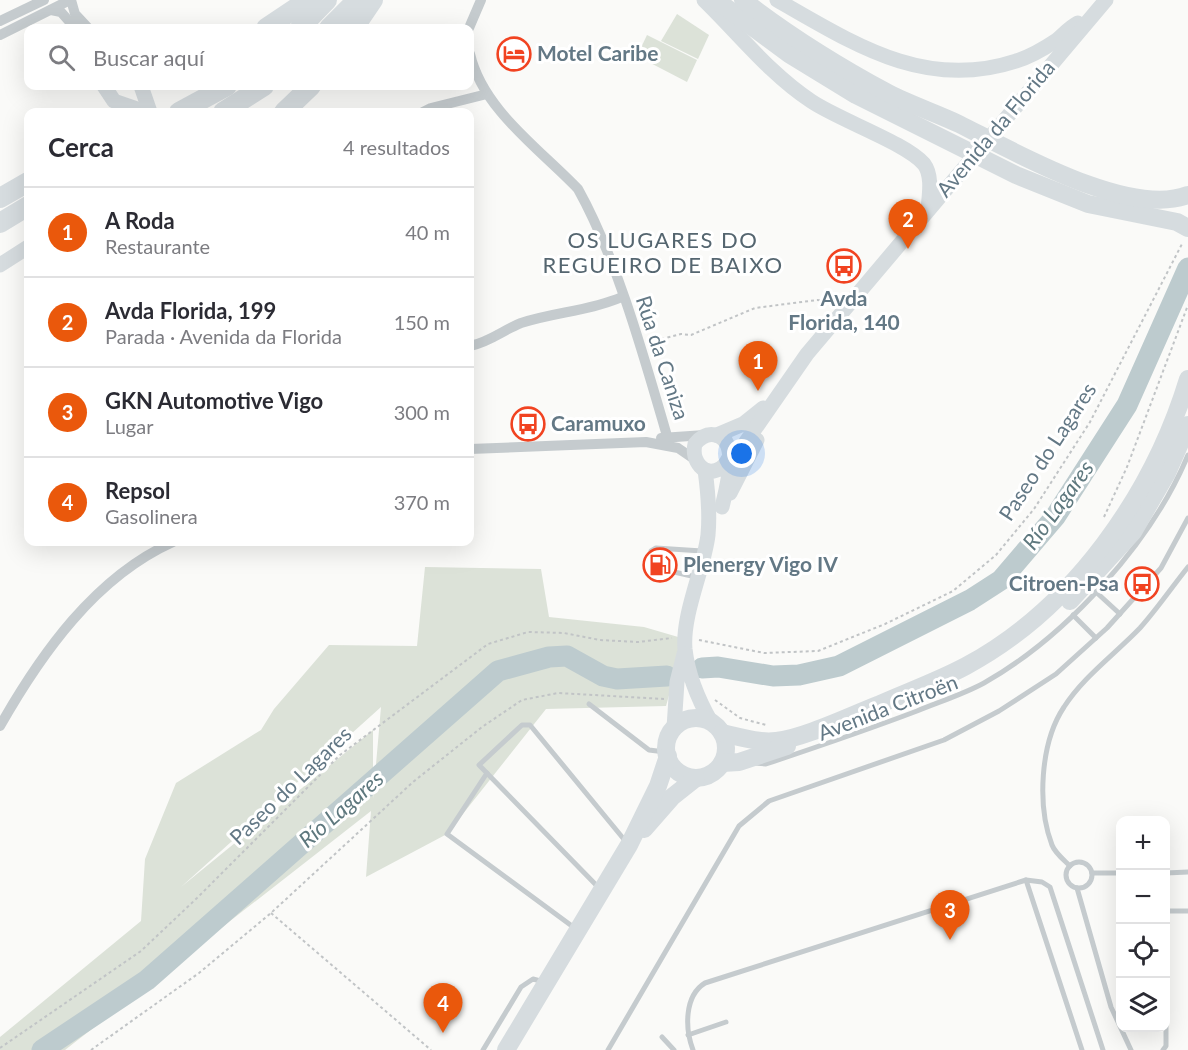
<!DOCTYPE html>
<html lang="es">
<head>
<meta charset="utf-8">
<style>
	:root { --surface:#fff; --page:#f7f7f7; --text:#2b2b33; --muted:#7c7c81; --line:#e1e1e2; --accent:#ea580c }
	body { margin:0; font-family:Lato,sans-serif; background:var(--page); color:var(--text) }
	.controls { position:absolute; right:18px; bottom:18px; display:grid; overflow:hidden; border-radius:12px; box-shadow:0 6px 24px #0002 }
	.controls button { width:54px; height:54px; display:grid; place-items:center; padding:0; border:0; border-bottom:2px solid var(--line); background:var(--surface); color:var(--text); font:30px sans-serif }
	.you { position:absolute; left:742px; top:454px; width:21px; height:21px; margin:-15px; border:4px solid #fff; border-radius:50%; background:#1a73e8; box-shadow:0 0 0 9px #1a73e833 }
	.badge { display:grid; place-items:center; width:39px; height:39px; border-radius:50%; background:var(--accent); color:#fff; font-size:20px; font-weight:700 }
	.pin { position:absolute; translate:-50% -50px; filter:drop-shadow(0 2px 3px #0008) }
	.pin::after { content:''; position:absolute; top:32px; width:21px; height:18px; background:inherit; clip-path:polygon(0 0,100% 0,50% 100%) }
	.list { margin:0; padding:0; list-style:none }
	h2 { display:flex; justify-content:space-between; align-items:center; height:78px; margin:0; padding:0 24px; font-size:26px }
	h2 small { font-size:20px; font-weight:400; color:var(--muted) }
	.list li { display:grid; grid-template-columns:39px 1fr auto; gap:18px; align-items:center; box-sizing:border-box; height:90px; padding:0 24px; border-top:2px solid var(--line) }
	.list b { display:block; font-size:22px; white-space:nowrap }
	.list p { margin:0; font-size:20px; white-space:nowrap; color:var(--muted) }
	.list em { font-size:20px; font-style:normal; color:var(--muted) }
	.icon { flex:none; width:33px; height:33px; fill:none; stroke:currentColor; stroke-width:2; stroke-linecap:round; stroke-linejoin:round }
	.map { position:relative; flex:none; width:1188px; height:1050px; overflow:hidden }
	.search { position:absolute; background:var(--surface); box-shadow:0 6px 24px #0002; left:24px; top:24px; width:450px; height:66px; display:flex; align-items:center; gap:15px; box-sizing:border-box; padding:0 21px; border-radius:12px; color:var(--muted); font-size:22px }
	.panel { position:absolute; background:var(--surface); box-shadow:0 6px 24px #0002; left:24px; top:108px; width:450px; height:438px; border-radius:12px }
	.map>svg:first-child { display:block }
	.green { fill:#dce2d8; fill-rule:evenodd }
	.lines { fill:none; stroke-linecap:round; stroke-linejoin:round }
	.river { stroke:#bdcbce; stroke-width:21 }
	.path { stroke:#c1c4c6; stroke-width:2; stroke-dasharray:3 3; stroke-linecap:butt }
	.service { stroke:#c5cbce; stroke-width:5 }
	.minor { stroke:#c5cbce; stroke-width:10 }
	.secondary { stroke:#d6dcdf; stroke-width:15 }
	.primary { stroke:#d6dcdf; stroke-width:18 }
	.trunk { stroke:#d6dcdf; stroke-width:18 }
	.motorway { stroke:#d6dcdf; stroke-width:20 }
	.labels { text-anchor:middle; stroke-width:6; stroke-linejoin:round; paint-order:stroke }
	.poi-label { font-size:21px; font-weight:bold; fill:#637885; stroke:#fff; text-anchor:start }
	.street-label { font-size:21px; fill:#637885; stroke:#fff }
	.neighbourhood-label { font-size:22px; letter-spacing:1.5px; fill:#556670; stroke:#fff }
	.water-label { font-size:22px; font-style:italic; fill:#5e787e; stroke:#fff }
</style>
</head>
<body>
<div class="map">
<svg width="1188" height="1050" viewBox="0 0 1188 1050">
	<rect width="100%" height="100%" fill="#fafaf8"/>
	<!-- green -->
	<g class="green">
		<polygon points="677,14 709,35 698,59 661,41"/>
		<polygon points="647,35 697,60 687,82 637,56"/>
		<path d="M 425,567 L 541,569 L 549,617 L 644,627 L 685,639 L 666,706 L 546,709 L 447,834 L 366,877 L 371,811 L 65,1050 L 0,1050 L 0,1037 L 141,921 L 145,859 L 176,783 L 261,730 L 274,709 L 329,645 L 417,646 ZM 381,707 L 373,799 L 373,730 L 181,887 Z"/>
	</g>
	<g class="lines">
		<!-- river -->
		<g class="river">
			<polyline points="702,668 718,667 773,676 799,675 839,666 970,600 1001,580 1055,517 1127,405 1188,268"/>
			<polyline points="42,1050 147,980 498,671 549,657 567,656 603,676 617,679 667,676"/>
		</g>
		<!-- path -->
		<g class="path">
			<polyline points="650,342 681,334 691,335 755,308 817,300 834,302"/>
			<polyline points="1104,517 1127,467 1188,305"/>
			<polyline points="699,640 764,653 818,651 885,624 953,591 996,555 1034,509 1090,422 1183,242"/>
			<polyline points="715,700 740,718 766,725"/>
			<polyline points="271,913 431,1050"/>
			<polyline points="0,1048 141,951 197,898 340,755 488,644 528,632 564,633 600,640 638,642 672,638"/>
			<polyline points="91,1050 199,973 271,913 413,782 482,727 522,700 558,693 664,699"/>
		</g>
		<!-- service -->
		<g class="service">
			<polyline points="696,577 648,566 651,551 656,548 702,551"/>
			<polyline points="1096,592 1120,614"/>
			<polyline points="1073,615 1096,638"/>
			<polyline points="589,704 649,750 665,752"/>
			<path d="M 755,763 L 766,764 C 817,747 867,730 917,711 C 939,702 964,694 984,683 C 1067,636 1152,542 1188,455"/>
			<polyline points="487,773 447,834 576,929"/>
			<circle cx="1079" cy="875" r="13"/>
			<path d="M 1070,866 C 1064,860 1055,853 1052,845 C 1037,806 1040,743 1064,707 C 1083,677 1115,654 1140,628 C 1157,609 1172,587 1188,567"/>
			<polyline points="1092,873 1120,873"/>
			<polyline points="1166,873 1188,872"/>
			<polyline points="1026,880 1042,882 1050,887 1103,1050"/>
			<polyline points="1077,888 1111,1007 1131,1050"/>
			<polyline points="600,889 479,765 522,725 530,725 627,843"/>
			<polyline points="1166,911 1188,911"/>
			<polyline points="688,1035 726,1022"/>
			<polyline points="662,1037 674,1050"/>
			<polyline points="483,1050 521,987 533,979 544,982"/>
			<polyline points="608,1050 739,826 769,801 944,740 999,711 1056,674 1107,628 1161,568 1188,518"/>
			<path d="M 693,1050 C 685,1029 684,996 705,983 L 1026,880 L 1082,1050"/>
			<polyline points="1163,1050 1166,1046 1166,1020"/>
		</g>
		<!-- minor -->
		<g class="minor">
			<polyline points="71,0 75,14 88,28"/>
			<polyline points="51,10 61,12 75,28"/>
			<polyline points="0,21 44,0"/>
			<polyline points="469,28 481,0"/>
			<polyline points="0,35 70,0"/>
			<path d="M 470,54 C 483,110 540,149 578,189 C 617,259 644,357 667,436"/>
			<polyline points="423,112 431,108 487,94"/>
			<path d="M 470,346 C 490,342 503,330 521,323 C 555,312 589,311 622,297"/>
			<polyline points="661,438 705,435"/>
			<polyline points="470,449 646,442 678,448 694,459"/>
			<path d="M 0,726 C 41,654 95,577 173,542"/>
		</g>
		<!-- secondary -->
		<g class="secondary">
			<path d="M 704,0 C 739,34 770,74 811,101 C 839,120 906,143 924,164 C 933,176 929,196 928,209"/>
			<path d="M 777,0 C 854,44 925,91 1016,61 C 1030,57 1045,48 1057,40 C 1064,34 1070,27 1078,23"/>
			<polyline points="104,86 114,101 146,112"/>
			<polyline points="141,86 150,112"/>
			<polyline points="0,265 28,247"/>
			<polyline points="717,435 743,424 763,408"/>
			<path d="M 705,470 C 708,492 710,514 708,535 C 704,569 682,614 685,649 C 688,676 698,699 711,722"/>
			<polyline points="730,493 757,440"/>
			<path d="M 722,507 C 726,490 741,439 715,435 C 706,433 700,438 695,444 C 691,460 704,479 721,468 C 726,465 726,461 730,457 C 732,454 738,451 741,449 L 807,354 L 1106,0"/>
			<polyline points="674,728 677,682 684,654"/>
		</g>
		<!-- primary -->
		<g class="primary">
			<polyline points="1070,601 1133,532 1167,473 1188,425"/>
			<circle cx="696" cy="748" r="30"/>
			<path d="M 722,733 C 740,737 758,743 776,741 C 802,739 852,715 878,705 C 907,692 938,681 966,666 C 1074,608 1153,494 1188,379"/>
			<polyline points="722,763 739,762 787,746"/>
			<polyline points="644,829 672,797 696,778"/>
			<polyline points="506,1050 629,845 658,786 668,756"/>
		</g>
		<!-- trunk -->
		<g class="trunk">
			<polyline points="716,0 789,54 856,95 1016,175 1088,204 1177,222 1188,228"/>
			<path d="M 743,0 C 788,35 838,66 888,93 C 911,105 936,113 959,124 C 1013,151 1129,218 1188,195"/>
		</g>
		<!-- motorway -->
		<g class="motorway">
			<polyline points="266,28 308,0"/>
			<polyline points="300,28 327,0"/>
			<polyline points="329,28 357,0"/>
			<polyline points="354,28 373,0"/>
			<polyline points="179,112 227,86"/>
			<polyline points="223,112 264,86"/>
			<polyline points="284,112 311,86"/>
			<polyline points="0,198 28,182"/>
			<polyline points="0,223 28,206"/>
		</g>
	</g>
	<!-- icons -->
	<defs>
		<g id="hotel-ring" transform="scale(1.725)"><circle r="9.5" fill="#fff" stroke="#f14321" stroke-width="1.5"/><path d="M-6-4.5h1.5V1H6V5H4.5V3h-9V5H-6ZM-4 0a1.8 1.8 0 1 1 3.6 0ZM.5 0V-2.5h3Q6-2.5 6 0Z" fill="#f14321"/></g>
		<g id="bus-ring" transform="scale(1.725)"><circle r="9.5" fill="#fff" stroke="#f14321" stroke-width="1.5"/><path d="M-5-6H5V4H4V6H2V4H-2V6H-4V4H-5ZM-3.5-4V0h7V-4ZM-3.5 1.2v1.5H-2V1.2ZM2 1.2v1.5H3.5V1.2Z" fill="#f14321"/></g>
		<g id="fuel-ring" transform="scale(1.725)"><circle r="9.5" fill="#fff" stroke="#f14321" stroke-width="1.5"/><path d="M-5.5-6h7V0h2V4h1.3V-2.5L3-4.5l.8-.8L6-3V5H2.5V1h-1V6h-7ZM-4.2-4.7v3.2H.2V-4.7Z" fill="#f14321"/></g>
	</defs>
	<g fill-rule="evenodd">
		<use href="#hotel-ring" x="514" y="54"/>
		<use href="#bus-ring" x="844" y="266"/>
		<use href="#bus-ring" x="528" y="424"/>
		<use href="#fuel-ring" x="660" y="565"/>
		<use href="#bus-ring" x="1142" y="584"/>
	</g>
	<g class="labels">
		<!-- poi labels -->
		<g class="poi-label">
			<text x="537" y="61">Motel Caribe</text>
			<text x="844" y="306" text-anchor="middle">Avda<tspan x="844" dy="24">Florida, 140</tspan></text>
			<text x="551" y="431">Caramuxo</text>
			<text x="683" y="572">Plenergy Vigo IV</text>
			<text x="1119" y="591" text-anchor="end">Citroen-Psa</text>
		</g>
		<!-- street labels -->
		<g class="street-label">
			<text transform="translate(996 129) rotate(-50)" y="7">Avenida da Florida</text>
			<text transform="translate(662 358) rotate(72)" y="7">Rúa da Caniza</text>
			<text transform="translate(1048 452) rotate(-57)" y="7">Paseo do Lagares</text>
			<text transform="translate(888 708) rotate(-21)" y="7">Avenida Citroën</text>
			<text transform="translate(291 786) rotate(-44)" y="7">Paseo do Lagares</text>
		</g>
		<!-- neighbourhood labels -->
		<g class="neighbourhood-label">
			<text x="663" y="248">OS LUGARES DO<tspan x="663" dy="25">REGUEIRO DE BAIXO</tspan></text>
		</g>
		<!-- water labels -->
		<g class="water-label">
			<text transform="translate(1058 505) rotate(-54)" y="8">Río Lagares</text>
			<text transform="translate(341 809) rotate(-41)" y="8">Río Lagares</text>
		</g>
	</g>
</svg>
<div class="controls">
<button>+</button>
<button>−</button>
<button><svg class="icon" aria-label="locate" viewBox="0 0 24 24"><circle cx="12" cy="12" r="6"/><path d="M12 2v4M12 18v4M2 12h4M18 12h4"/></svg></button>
<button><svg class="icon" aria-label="layers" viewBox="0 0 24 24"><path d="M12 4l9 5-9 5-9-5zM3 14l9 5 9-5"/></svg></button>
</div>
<div class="you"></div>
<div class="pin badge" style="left:758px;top:391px">1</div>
<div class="pin badge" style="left:908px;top:249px">2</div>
<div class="pin badge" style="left:950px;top:940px">3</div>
<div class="pin badge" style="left:443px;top:1033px">4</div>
<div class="search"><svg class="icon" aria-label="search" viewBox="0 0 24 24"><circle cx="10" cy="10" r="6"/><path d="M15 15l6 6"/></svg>Buscar aquí</div>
<section class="panel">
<h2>Cerca<small>4 resultados</small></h2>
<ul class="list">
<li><span class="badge">1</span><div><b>A Roda</b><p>Restaurante</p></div><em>40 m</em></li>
<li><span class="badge">2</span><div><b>Avda Florida, 199</b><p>Parada · Avenida da Florida</p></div><em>150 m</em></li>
<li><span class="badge">3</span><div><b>GKN Automotive Vigo</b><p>Lugar</p></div><em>300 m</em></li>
<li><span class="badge">4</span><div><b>Repsol</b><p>Gasolinera</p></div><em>370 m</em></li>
</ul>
</section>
</div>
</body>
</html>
